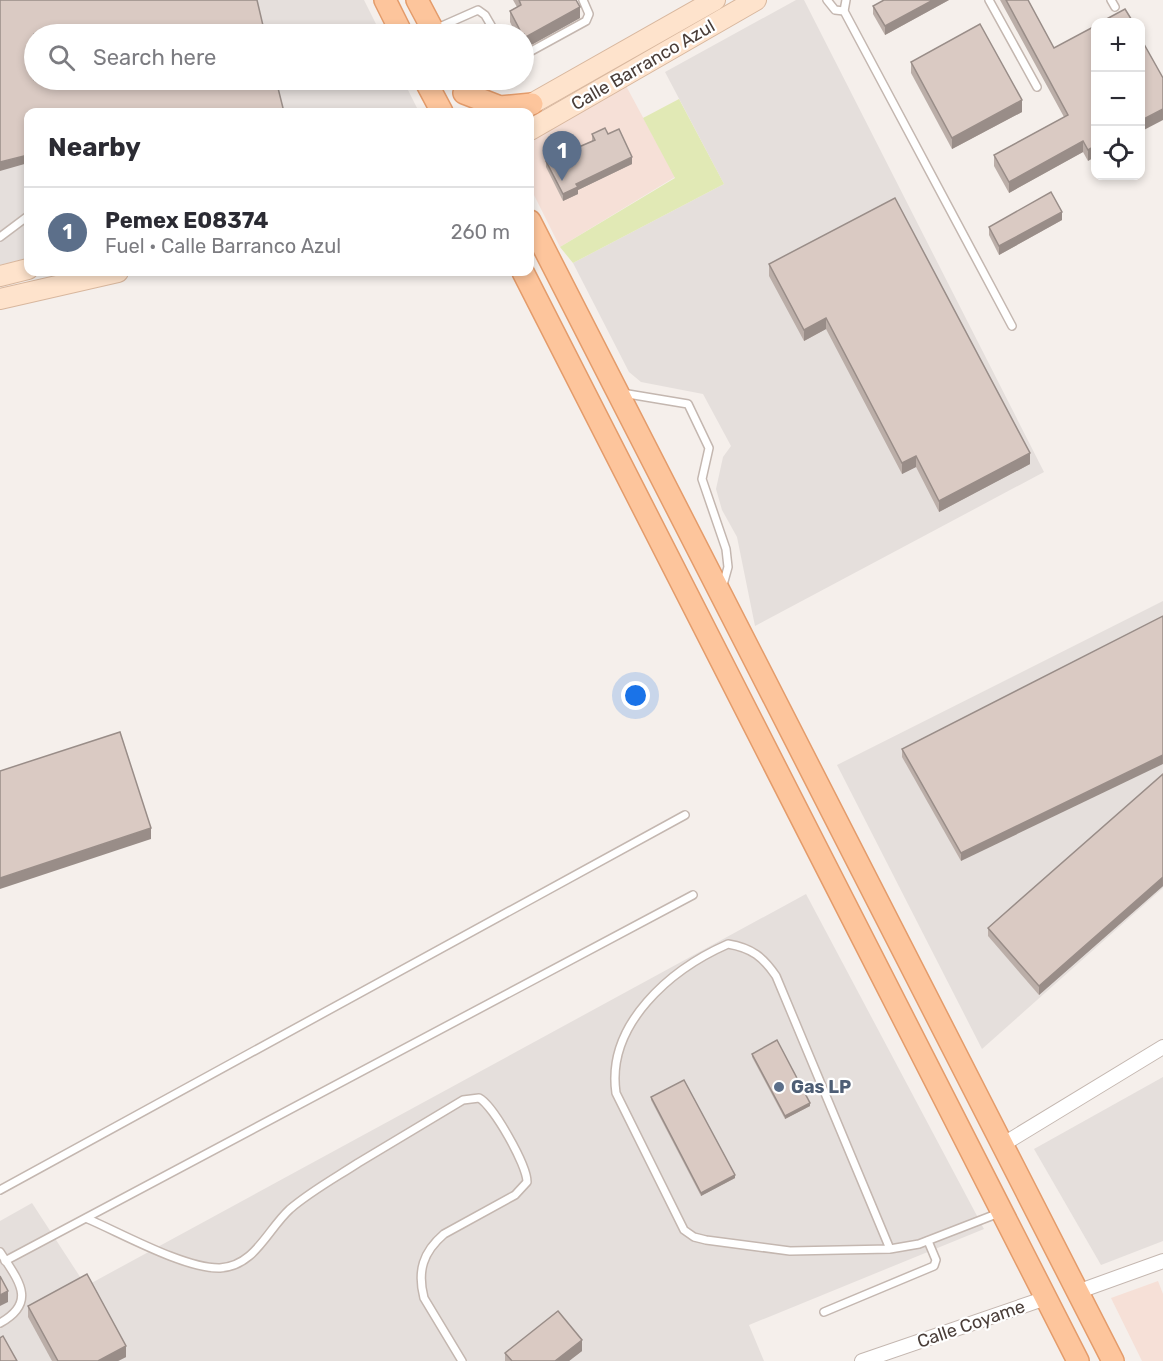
<!DOCTYPE html>
<html lang="en">
<head>
<meta charset="utf-8">
<style>
	:root { --surface:#fff; --page:#f2f2f3; --text:#2b2b33; --muted:#7c7c81; --line:#e1e1e2; --accent:#d93025 }
	body { margin:0; font-family:Rubik,sans-serif; background:var(--page); color:var(--text) }
	.controls { position:absolute; right:18px; top:18px; display:grid; overflow:hidden; border-radius:12px; box-shadow:0 3px 9px #0003 }
	.controls button { width:54px; height:54px; display:grid; place-items:center; padding:0; border:0; border-bottom:2px solid var(--line); background:var(--surface); color:var(--text); font:30px sans-serif }
	.you { position:absolute; left:636px; top:696px; width:21px; height:21px; margin:-15px; border:4px solid #fff; border-radius:50%; background:#1a73e8; box-shadow:0 0 0 9px #1a73e833 }
	.badge { display:grid; place-items:center; width:39px; height:39px; border-radius:50%; background:var(--accent); color:#fff; font-size:20px; font-weight:700 }
	.pin { position:absolute; translate:-50% -50px; filter:drop-shadow(0 2px 3px #0008) }
	.pin::after { content:''; position:absolute; top:32px; width:21px; height:18px; background:inherit; clip-path:polygon(0 0,100% 0,50% 100%) }
	.list { margin:0; padding:0; list-style:none }
	h2 { display:flex; justify-content:space-between; align-items:center; height:78px; margin:0; padding:0 24px; font-size:26px }
	h2 small { font-size:20px; font-weight:400; color:var(--muted) }
	.list li { display:grid; grid-template-columns:39px 1fr auto; gap:18px; align-items:center; box-sizing:border-box; height:90px; padding:0 24px; border-top:2px solid var(--line) }
	.list b { display:block; font-size:22px; white-space:nowrap }
	.list p { margin:0; font-size:20px; white-space:nowrap; color:var(--muted) }
	.list em { font-size:20px; font-style:normal; color:var(--muted) }
	.icon { flex:none; width:33px; height:33px; fill:none; stroke:currentColor; stroke-width:2; stroke-linecap:round; stroke-linejoin:round }
	.map { position:relative; flex:none; width:1163px; height:1361px; overflow:hidden }
	.search { position:absolute; background:var(--surface); box-shadow:0 3px 9px #0003; left:24px; top:24px; width:510px; height:66px; display:flex; align-items:center; gap:15px; box-sizing:border-box; padding:0 21px; border-radius:33px; color:var(--muted); font-size:22px }
	.panel { position:absolute; background:var(--surface); box-shadow:0 3px 9px #0003; left:24px; top:108px; width:510px; height:168px; border-radius:12px }
	.map>svg:first-child { display:block }
	.commercial { fill:#f6e0d7 }
	.industrial { fill:#e5dfdc }
	.green { fill:#e1e9b5 }
	.lines { fill:none; stroke-linecap:round; stroke-linejoin:round }
	.service-casing { stroke:#c4b7b0; stroke-width:10 }
	.minor-casing { stroke:#c4b7b0; stroke-width:16 }
	.secondary-casing { stroke:#d8b79e; stroke-width:22 }
	.primary-casing { stroke:#e49c6b; stroke-width:24 }
	.service { stroke:#fff; stroke-width:7 }
	.minor { stroke:#fff; stroke-width:14 }
	.secondary { stroke:#fee3cc; stroke-width:20 }
	.primary { stroke:#fdc59c; stroke-width:21 }
	.wall { fill:#bbaea8 }
	.shaded-wall { fill:#998d88 }
	.building { fill:#dacac3; stroke:#998d88; stroke-width:1.5 }
	.service-dot { fill:#5c6f8a; stroke:#fff; stroke-width:2 }
	.labels { text-anchor:middle; stroke-width:4.5; stroke-linejoin:round; paint-order:stroke }
	.street-label { font-size:18px; fill:#4a3e39; stroke:#fff }
	.service-label { font-size:18px; font-weight:bold; fill:#4e5e75; stroke:#fff; text-anchor:start }
</style>
</head>
<body>
<div class="map">
<svg width="1163" height="1361" viewBox="0 0 1163 1361">
	<rect width="100%" height="100%" fill="#f5efeb"/>
	<!-- commercial -->
	<g class="commercial">
		<polygon points="625,84 675,177 560,247 530,187 530,139"/>
		<polygon points="1158,1281 1163,1294 1163,1361 1142,1361 1111,1298"/>
	</g>
	<!-- industrial -->
	<g class="industrial">
		<polygon points="0,0 364,0 381,34 34,34 34,80 403,80 419,112 28,112 28,258 0,265"/>
		<polygon points="796,0 804,0 1044,472 755,626 737,537 722,510 716,489 723,457 731,446 703,394 641,382 629,372 573,263 724,184 665,72"/>
		<polygon points="1163,601 1163,888 982,1049 837,765"/>
		<polygon points="806,894 984,1229 749,1325 764,1361 0,1361 0,1221 32,1203 86,1286"/>
		<polygon points="1163,1077 1163,1241 1101,1265 1034,1149"/>
	</g>
	<!-- green -->
	<polygon class="green" points="679,99 724,184 573,263 560,247 675,178 643,118"/>
	<g class="lines">
		<!-- service casing -->
		<g class="service-casing">
			<g id="service">
				<polyline points="827,0 835,10 844,11"/>
				<polyline points="846,0 844,11 1012,326"/>
				<polyline points="989,0 1037,87"/>
				<polyline points="1111,0 1115,7"/>
				<polyline points="435,29 478,10 485,15 496,34"/>
				<polyline points="524,55 586,21 589,14 583,0"/>
				<polyline points="0,237 28,216"/>
				<polyline points="622,393 688,404 709,448 702,479 726,549 728,567 723,585"/>
				<polyline points="0,1190 685,815"/>
				<path d="M 88,1219 C 121,1233 185,1269 220,1268 C 255,1266 267,1230 290,1209 C 311,1191 335,1178 358,1163 C 393,1142 428,1121 463,1100 L 479,1098 C 493,1105 527,1165 527,1182 L 515,1195 L 444,1234 C 423,1252 417,1271 424,1298 L 462,1361"/>
				<path d="M 890,1249 L 776,976 C 763,957 752,948 728,944 C 671,969 606,1024 616,1093 L 684,1230 L 694,1237 L 706,1240 L 790,1251 L 890,1249 L 919,1244 L 999,1213"/>
				<path d="M 0,1252 C 18,1280 38,1302 0,1323"/>
				<polyline points="5,1261 693,895"/>
				<polyline points="824,1312 934,1266 936,1260 928,1241"/>
			</g>
		</g>
		<!-- minor casing -->
		<g class="minor-casing">
			<g id="minor">
				<polyline points="1002,1145 1163,1047"/>
				<polyline points="1077,1292 1163,1261"/>
				<polyline points="862,1361 1046,1298"/>
			</g>
		</g>
		<!-- secondary casing -->
		<g class="secondary-casing">
			<g id="secondary">
				<polyline points="519,111 715,0"/>
				<polyline points="530,130 756,0"/>
				<polyline points="0,276 28,269"/>
				<polyline points="0,299 118,272"/>
			</g>
		</g>
		<!-- primary casing -->
		<g class="primary-casing">
			<g id="primary">
				<polyline points="385,0 402,34"/>
				<polyline points="417,0 435,34"/>
				<polyline points="425,80 442,112"/>
				<polyline points="464,93 500,107 532,104"/>
				<polyline points="530,221 1113,1361"/>
				<polyline points="523,272 1078,1361"/>
			</g>
		</g>
		<!-- service -->
		<use href="#service" class="service"/>
		<!-- minor -->
		<use href="#minor" class="minor"/>
		<!-- secondary -->
		<use href="#secondary" class="secondary"/>
		<!-- primary -->
		<use href="#primary" class="primary"/>
	</g>
	<!-- wall -->
	<g class="wall">
		<polygon points="513,0 576,0 580,18 524,49 524,34 516,34 510,22 510,11 517,7"/>
		<polygon points="949,0 885,35 873,14 873,6"/>
		<polygon points="1000,0 1028,0 1054,48 1095,26 1088,161 1083,152 1009,193 994,166 994,155 1064,117"/>
		<polygon points="911,62 1022,112 952,149 911,73"/>
		<polygon points="592,134 608,134 632,164 578,190 578,194 563,201 546,167 546,161 592,141"/>
		<polygon points="1062,220 999,255 989,235 989,227"/>
		<polygon points="769,264 1030,464 939,512 916,467 902,474 826,329 804,341 769,276"/>
		<polygon points="1163,616 961,861 902,757 902,749"/>
		<polygon points="1163,774 1163,886 1039,995 988,936 988,928"/>
		<polygon points="752,1054 810,1106 785,1119 752,1057"/>
		<polygon points="651,1097 735,1178 701,1196 651,1100"/>
		<polygon points="28,1306 126,1357 118,1361 52,1361 28,1317"/>
		<polygon points="582,1351 569,1361 505,1361 505,1353"/>
	</g>
	<!-- shaded-wall -->
	<g class="shaded-wall">
		<polygon points="933,0 949,0 885,35 885,26"/>
		<polygon points="580,7 580,18 524,49 524,38"/>
		<polygon points="1022,100 1022,112 952,149 952,138"/>
		<polygon points="1163,109 1163,120 1140,132 1140,121"/>
		<polygon points="1083,141 1083,152 1009,193 1009,182"/>
		<polygon points="1095,146 1095,157 1088,161 1088,150"/>
		<polygon points="28,155 28,163 0,171 0,162"/>
		<polygon points="632,157 632,164 578,190 578,194 563,201 563,194 576,184"/>
		<polygon points="1062,212 1062,220 999,255 999,246"/>
		<polygon points="826,318 826,329 804,341 804,330"/>
		<polygon points="1030,453 1030,464 939,512 939,501"/>
		<polygon points="916,456 916,467 902,474 902,463"/>
		<polygon points="1163,755 1163,764 961,861 961,853"/>
		<polygon points="151,828 151,839 0,889 0,878"/>
		<polygon points="1163,877 1163,886 1039,995 1039,986"/>
		<polygon points="810,1103 810,1106 785,1119 785,1116"/>
		<polygon points="735,1175 735,1178 701,1196 701,1193"/>
		<polygon points="8,1291 8,1302 0,1306 0,1295"/>
		<polygon points="582,1340 582,1351 569,1361 555,1361"/>
		<polygon points="126,1346 126,1357 118,1361 98,1361"/>
	</g>
	<!-- building -->
	<g class="building">
		<polygon points="0,0 257,0 265,34 34,34 34,80 276,80 284,112 28,112 28,155 0,162"/>
		<polygon points="519,0 576,0 580,7 524,38 524,34 522,34 510,11 521,5"/>
		<polygon points="884,0 933,0 885,26 873,6"/>
		<polygon points="1006,0 1028,0 1054,48 1095,26 1095,146 1088,150 1083,141 1009,182 994,155 1068,115"/>
		<polygon points="1125,9 1133,22 1101,22"/>
		<polygon points="980,24 1022,100 952,138 911,62"/>
		<polygon points="1140,37 1163,78 1163,109 1140,121"/>
		<polygon points="605,128 608,134 619,129 632,157 576,184 578,187 563,194 546,161 595,140 592,134"/>
		<polygon points="1051,192 1062,212 999,246 989,227"/>
		<polygon points="895,198 1030,453 939,501 916,456 902,463 826,318 804,330 769,264"/>
		<polygon points="1163,616 1163,755 961,853 902,749"/>
		<polygon points="120,732 151,828 0,878 0,771"/>
		<polygon points="1163,774 1163,877 1039,986 988,928"/>
		<polygon points="777,1040 810,1103 785,1116 752,1054"/>
		<polygon points="684,1080 735,1175 701,1193 651,1097"/>
		<polygon points="87,1274 126,1346 98,1361 58,1361 28,1306"/>
		<polygon points="0,1276 8,1291 0,1295"/>
		<polygon points="558,1311 582,1340 555,1361 512,1361 505,1353"/>
		<polygon points="3,1336 17,1361 0,1361 0,1338"/>
	</g>
	<!-- markers -->
	<circle class="service-dot" cx="779" cy="1087" r="6"/>
	<g class="labels">
		<!-- street labels -->
		<g class="street-label">
			<text transform="translate(643 65) rotate(-30)" y="6">Calle Barranco Azul</text>
			<text transform="translate(971 1324) rotate(-19)" y="6">Calle Coyame</text>
		</g>
		<!-- service labels -->
		<g class="service-label">
			<text x="791" y="1093">Gas LP</text>
		</g>
	</g>
</svg>
<div class="controls">
<button>+</button>
<button>−</button>
<button><svg class="icon" aria-label="locate" viewBox="0 0 24 24"><circle cx="12" cy="12" r="6"/><path d="M12 2v4M12 18v4M2 12h4M18 12h4"/></svg></button>
</div>
<div class="you"></div>
<div class="pin badge" style="left:562px;top:181px;background:#5c6f8a">1</div>
<div class="search"><svg class="icon" aria-label="search" viewBox="0 0 24 24"><circle cx="10" cy="10" r="6"/><path d="M15 15l6 6"/></svg>Search here</div>
<section class="panel">
<h2>Nearby<small></small></h2>
<ul class="list">
<li><span class="badge" style="background:#5c6f8a">1</span><div><b>Pemex E08374</b><p>Fuel · Calle Barranco Azul</p></div><em>260 m</em></li>
</ul>
</section>
</div>
</body>
</html>
